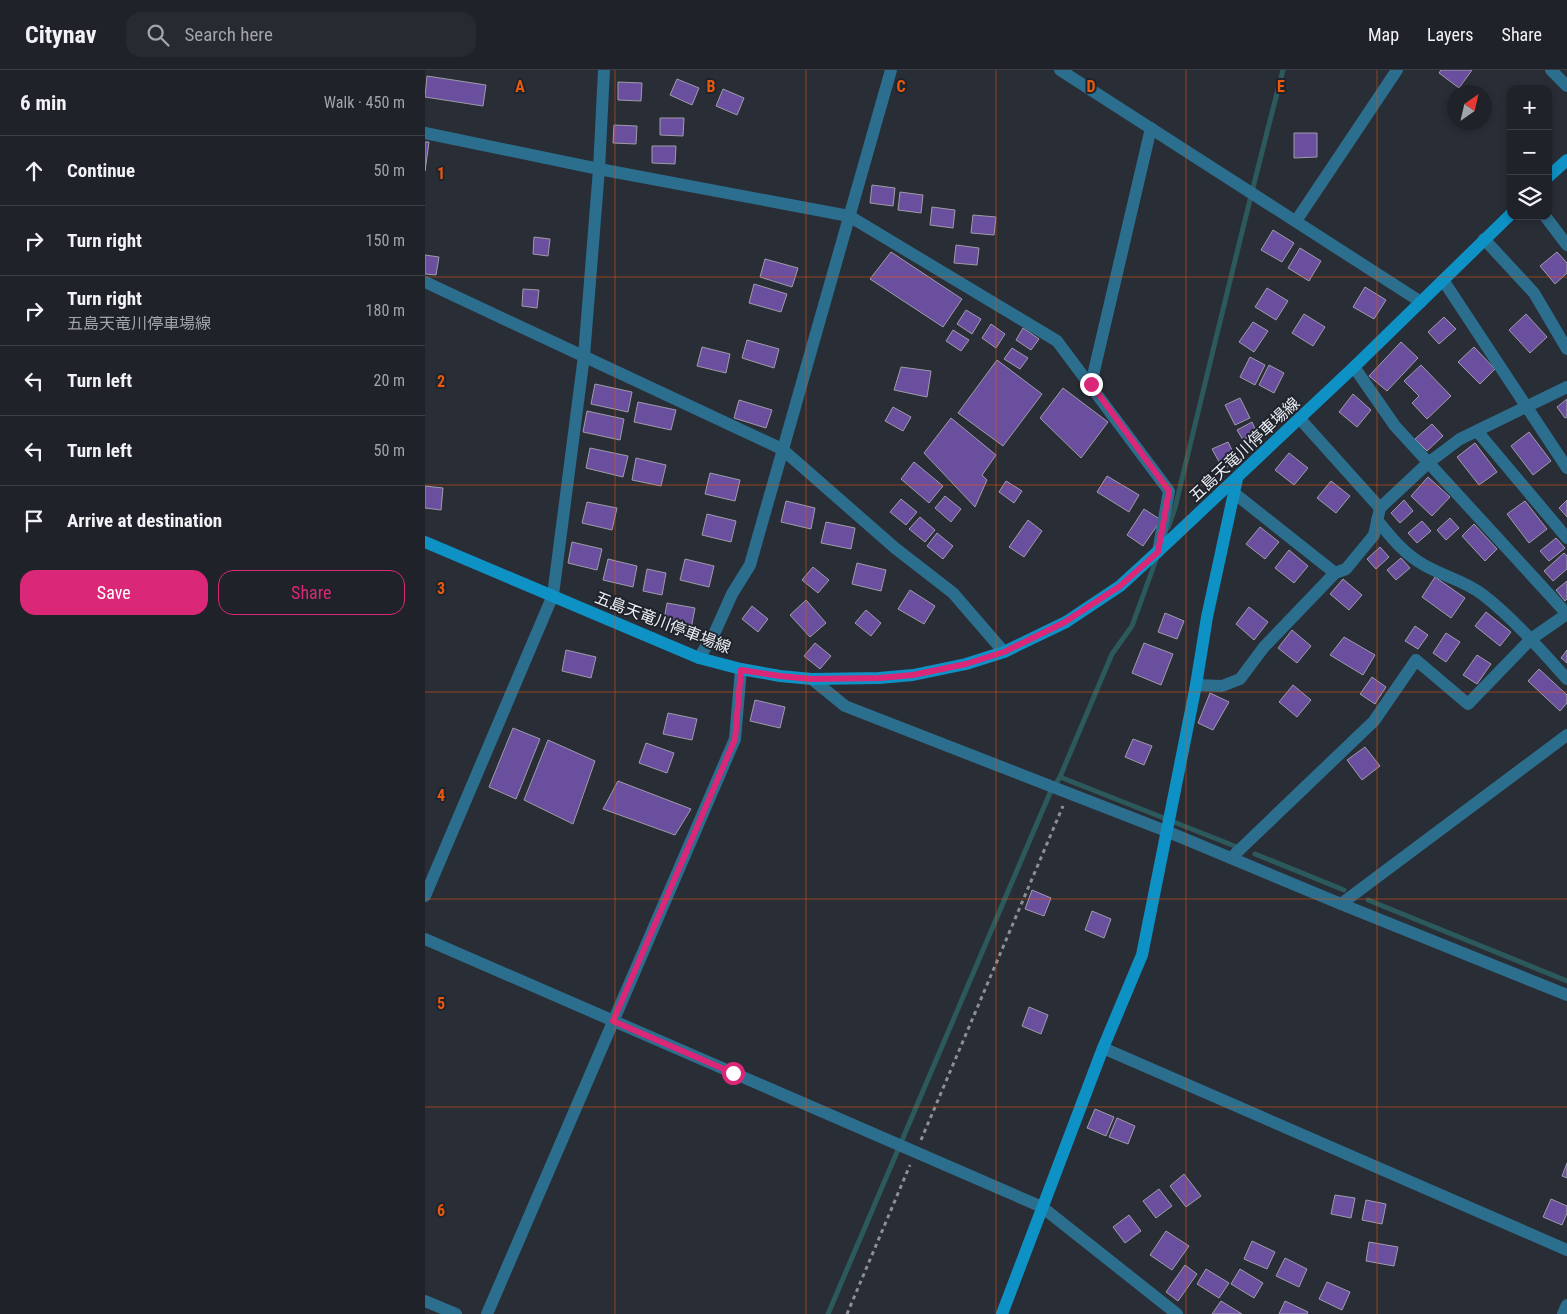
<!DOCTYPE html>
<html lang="en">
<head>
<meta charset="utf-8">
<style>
	:root { --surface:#1f2228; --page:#272a30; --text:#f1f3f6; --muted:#a1a4a8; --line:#3c3f45; --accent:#db2777 }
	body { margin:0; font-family:"Roboto Condensed","Noto Sans JP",sans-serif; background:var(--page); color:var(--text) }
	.controls { position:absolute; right:15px; top:15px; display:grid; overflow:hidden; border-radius:10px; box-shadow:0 2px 8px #0003 }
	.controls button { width:45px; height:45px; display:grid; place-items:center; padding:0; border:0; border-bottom:1px solid var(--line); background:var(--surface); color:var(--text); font:25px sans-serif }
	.compass { position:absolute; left:1022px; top:15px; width:45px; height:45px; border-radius:50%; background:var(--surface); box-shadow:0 2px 8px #0003; rotate:34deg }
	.stop { position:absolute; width:15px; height:15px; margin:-11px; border:4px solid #db2777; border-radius:50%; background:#fff }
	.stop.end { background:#db2777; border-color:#fff; box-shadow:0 1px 5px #0008 }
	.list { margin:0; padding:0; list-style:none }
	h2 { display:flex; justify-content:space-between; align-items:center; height:65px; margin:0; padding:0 20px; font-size:21px }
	h2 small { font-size:16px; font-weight:400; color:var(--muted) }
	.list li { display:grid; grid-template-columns:32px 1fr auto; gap:15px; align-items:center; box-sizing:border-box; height:70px; padding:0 20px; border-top:1px solid var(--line) }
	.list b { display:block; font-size:19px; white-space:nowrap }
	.list p { margin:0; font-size:16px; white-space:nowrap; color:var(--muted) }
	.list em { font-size:16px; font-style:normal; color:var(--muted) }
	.actions { display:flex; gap:10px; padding:15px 20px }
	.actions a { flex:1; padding:11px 0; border:1px solid var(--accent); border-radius:15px; text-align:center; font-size:18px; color:var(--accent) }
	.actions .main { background:var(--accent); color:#fff }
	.icon { flex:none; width:28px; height:28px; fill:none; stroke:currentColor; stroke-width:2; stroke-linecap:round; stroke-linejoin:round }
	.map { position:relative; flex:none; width:1142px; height:1244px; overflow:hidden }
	header { display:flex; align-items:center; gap:30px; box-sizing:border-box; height:70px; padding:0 25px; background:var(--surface); border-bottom:1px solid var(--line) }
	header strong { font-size:24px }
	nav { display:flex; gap:28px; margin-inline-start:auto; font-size:18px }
	.search { width:350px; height:45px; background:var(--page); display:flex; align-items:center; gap:12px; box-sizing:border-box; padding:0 18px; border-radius:15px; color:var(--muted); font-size:19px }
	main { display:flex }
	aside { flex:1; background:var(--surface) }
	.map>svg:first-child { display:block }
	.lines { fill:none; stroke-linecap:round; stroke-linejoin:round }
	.stream { stroke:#2c595c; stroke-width:5 }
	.building { fill:#6a4f9e; stroke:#9f9ca8 }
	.path { stroke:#8b8f96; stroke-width:3; stroke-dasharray:4 4; stroke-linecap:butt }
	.street { stroke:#2c6e8e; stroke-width:12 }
	.secondary { stroke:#0e91c5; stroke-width:12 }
	.route { stroke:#db2777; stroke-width:6 }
	.grid { fill:none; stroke:#e8590c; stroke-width:1; stroke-opacity:0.55 }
	.labels { text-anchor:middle; stroke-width:4; stroke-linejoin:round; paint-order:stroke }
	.street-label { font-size:16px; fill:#ebeef3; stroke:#1f232b }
	.grid-label { font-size:16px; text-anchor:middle; font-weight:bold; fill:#e8590c; stroke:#1f232b; stroke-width:4; stroke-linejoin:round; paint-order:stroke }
</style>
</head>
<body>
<header>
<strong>Citynav</strong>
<div class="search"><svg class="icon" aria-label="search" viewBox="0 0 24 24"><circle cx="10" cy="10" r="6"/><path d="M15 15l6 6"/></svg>Search here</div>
<nav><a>Map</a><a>Layers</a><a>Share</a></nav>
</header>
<main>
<aside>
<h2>6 min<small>Walk · 450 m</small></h2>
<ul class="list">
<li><svg class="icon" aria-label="ahead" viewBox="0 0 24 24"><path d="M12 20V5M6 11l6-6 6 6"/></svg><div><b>Continue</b></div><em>50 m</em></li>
<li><svg class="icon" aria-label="right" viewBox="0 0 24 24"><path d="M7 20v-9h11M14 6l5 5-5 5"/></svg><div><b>Turn right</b></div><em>150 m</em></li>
<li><svg class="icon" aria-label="right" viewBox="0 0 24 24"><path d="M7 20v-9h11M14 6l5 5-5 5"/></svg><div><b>Turn right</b><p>五島天竜川停車場線</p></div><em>180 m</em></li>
<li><svg class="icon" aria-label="left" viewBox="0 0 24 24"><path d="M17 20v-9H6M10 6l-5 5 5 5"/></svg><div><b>Turn left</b></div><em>20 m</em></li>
<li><svg class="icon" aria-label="left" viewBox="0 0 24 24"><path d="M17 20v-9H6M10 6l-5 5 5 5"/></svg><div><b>Turn left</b></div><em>50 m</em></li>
<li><svg class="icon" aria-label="arrive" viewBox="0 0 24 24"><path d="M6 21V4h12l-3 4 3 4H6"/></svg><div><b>Arrive at destination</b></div></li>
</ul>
<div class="actions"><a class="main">Save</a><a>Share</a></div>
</aside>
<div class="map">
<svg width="1142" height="1244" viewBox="0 0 1142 1244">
	<rect width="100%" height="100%" fill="#292d36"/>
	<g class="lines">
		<!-- stream -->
		<g class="stream">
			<path d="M 743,458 L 750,438 C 785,292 820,146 858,0"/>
			<polyline points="635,707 812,777"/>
			<polyline points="830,784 919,820"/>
			<polyline points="943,830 1142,911"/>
			<polyline points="403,1244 610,758 625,723 635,707 687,584 707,556 732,487"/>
		</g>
	</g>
	<!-- building -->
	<g class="building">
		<polygon points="1016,0 1047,0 1034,18 1014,3"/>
		<polygon points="2,6 61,15 58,36 0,27"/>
		<polygon points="252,9 274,18 267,35 245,25"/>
		<polygon points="193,12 217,13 216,31 193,30"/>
		<polygon points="298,19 319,28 312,45 291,36"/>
		<polygon points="235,48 259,48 258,66 235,65"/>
		<polygon points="189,55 212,56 211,74 188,73"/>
		<polygon points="869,63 892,63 892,87 869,88"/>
		<polygon points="0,72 4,72 0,101"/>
		<polygon points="227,76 251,76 250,94 227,93"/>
		<polygon points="447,115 470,118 468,136 445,133"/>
		<polygon points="475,122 498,125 496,143 473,140"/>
		<polygon points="507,137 530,140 528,158 505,155"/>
		<polygon points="548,145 571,147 569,165 546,163"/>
		<polygon points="848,160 869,173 857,192 836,180"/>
		<polygon points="109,167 125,169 123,186 108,184"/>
		<polygon points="531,175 554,178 552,195 529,193"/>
		<polygon points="875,178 896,191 884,211 863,198"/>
		<polygon points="466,182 537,229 518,257 445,209"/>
		<polygon points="1132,182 1142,193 1142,203 1130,214 1115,196"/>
		<polygon points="0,185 14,187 11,205 0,204"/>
		<polygon points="340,189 373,198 367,217 335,207"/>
		<polygon points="329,214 362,224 356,242 324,233"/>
		<polygon points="940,217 961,230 949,249 928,237"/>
		<polygon points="842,218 863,231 851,250 830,237"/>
		<polygon points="98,219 114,220 112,238 97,236"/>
		<polygon points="541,240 556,249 547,264 532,254"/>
		<polygon points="879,244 900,257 888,276 867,263"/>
		<polygon points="1101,244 1122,267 1105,283 1084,260"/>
		<polygon points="1019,247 1031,259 1014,274 1003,262"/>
		<polygon points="828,252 843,261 829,282 814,272"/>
		<polygon points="566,254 580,264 571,278 557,268"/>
		<polygon points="598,258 614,269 606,280 591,270"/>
		<polygon points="528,260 544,270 536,281 521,271"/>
		<polygon points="322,270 354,279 349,298 317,288"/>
		<polygon points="976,272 993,288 962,321 944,306"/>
		<polygon points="277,277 305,284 301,303 272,296"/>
		<polygon points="1049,277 1070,299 1055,314 1033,292"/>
		<polygon points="587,278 603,288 595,299 579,289"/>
		<polygon points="825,287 840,295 830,315 815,307"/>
		<polygon points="572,290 617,324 578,376 533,343"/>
		<polygon points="844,295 859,303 849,323 834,315"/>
		<polygon points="996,295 1026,326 1002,349 987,333 994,326 979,311"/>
		<polygon points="476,297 506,301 502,327 469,320"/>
		<polygon points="170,314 207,322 203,342 166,334"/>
		<polygon points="638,318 683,352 656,388 615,348"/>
		<polygon points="928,324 946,340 932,357 914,342"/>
		<polygon points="815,328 825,348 810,355 800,335"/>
		<polygon points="1142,329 1142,347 1140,348 1132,337"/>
		<polygon points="314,330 347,340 341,358 309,348"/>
		<polygon points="213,332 251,340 246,360 209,352"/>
		<polygon points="468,337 486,347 478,361 460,351"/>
		<polygon points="162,341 199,349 195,370 158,362"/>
		<polygon points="526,348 571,385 557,405 562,410 550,437 499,383"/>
		<polygon points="827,352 832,363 818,370 812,360"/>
		<polygon points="1007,354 1018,366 1002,381 990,369"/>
		<polygon points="1104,362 1126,391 1108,405 1086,376"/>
		<polygon points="803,372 813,392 798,399 787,379"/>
		<polygon points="1050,373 1072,402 1054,415 1032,387"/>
		<polygon points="165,378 203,386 198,407 161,398"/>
		<polygon points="864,383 883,398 869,415 850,400"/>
		<polygon points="211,388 241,395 236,416 207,410"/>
		<polygon points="489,392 518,416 504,433 476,409"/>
		<polygon points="285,403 315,410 310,431 280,424"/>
		<polygon points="682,406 714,425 704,442 672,422"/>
		<polygon points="1003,407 1025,427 1007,446 986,426"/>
		<polygon points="581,411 597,421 589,433 574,422"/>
		<polygon points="906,411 925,426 911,443 892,428"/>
		<polygon points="0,416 18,418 16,440 0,438"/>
		<polygon points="520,426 536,439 526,452 510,438"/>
		<polygon points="476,429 492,442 481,455 465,442"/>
		<polygon points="979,430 988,441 975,453 966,443"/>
		<polygon points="1142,430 1142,447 1134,438"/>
		<polygon points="361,431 390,438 386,459 356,452"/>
		<polygon points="1100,431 1122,459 1104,473 1082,444"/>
		<polygon points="162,432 192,438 187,460 157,453"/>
		<polygon points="719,439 736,450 718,476 702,465"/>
		<polygon points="282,444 311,451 306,472 277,465"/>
		<polygon points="495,447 510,460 500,472 484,459"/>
		<polygon points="1025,448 1034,458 1021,470 1012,460"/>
		<polygon points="603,450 617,461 599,487 584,477"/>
		<polygon points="997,451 1006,461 992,473 983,463"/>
		<polygon points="401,452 430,458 426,479 396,473"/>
		<polygon points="1049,454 1072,479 1060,491 1037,466"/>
		<polygon points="835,457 854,472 840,489 821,474"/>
		<polygon points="512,463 528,476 518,489 502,476"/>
		<polygon points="1131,468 1140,478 1124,491 1115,481"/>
		<polygon points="147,472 177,479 172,500 143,493"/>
		<polygon points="955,477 964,487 951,499 942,489"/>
		<polygon points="864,480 883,496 869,513 850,498"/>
		<polygon points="1139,483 1142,486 1142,499 1128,511 1119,501"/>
		<polygon points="976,488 985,498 971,510 962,500"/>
		<polygon points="183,489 212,496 208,517 178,510"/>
		<polygon points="260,489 289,496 284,517 255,510"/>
		<polygon points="432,493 461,500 456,521 427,514"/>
		<polygon points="388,497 404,510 393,523 377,510"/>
		<polygon points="222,499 241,503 237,525 218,521"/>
		<polygon points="1010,507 1040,528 1026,548 997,527"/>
		<polygon points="918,509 937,525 924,540 905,524"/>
		<polygon points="1142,511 1142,529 1140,531 1131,520"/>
		<polygon points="485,520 510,536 499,554 473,539"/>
		<polygon points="381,530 401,553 385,567 365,545"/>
		<polygon points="242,533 270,538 266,559 238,555"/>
		<polygon points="327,536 343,549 333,562 317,549"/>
		<polygon points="824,537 843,552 829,570 811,554"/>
		<polygon points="441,540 456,553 446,566 430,553"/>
		<polygon points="1061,542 1086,562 1075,576 1050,556"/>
		<polygon points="740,543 759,551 752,569 733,562"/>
		<polygon points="990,556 1003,565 993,579 980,571"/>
		<polygon points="867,560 886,576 872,593 853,578"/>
		<polygon points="1021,563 1035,572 1021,592 1008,583"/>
		<polygon points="919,567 950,585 938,605 905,585"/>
		<polygon points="390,573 406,586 395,599 379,586"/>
		<polygon points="719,573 748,584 736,615 707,603"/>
		<polygon points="141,580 171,587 166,608 137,601"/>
		<polygon points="1142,580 1142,593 1136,588"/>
		<polygon points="1052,585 1066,594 1052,614 1038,605"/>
		<polygon points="1114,599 1142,625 1142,633 1135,641 1103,611"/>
		<polygon points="947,607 961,617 950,634 935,624"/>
		<polygon points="868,615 886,630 872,647 854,632"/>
		<polygon points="785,623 804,632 788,660 773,653"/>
		<polygon points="330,630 360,637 355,658 325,651"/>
		<polygon points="243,643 272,649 267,670 238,664"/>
		<polygon points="88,658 115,669 91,729 64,717"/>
		<polygon points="708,669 727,676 719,695 700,687"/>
		<polygon points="123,670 170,691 148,754 99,730"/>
		<polygon points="221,673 249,683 242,703 214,693"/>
		<polygon points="940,677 955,696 937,710 922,690"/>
		<polygon points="193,711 266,739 250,765 178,739"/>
		<polygon points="607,820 626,828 619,846 600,839"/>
		<polygon points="667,841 686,849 679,868 660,860"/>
		<polygon points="604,937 623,945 616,964 597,956"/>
		<polygon points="670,1039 689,1047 681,1066 662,1058"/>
		<polygon points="692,1048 710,1056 703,1074 684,1067"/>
		<polygon points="1142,1093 1142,1108 1137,1106"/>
		<polygon points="759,1104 776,1126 761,1137 745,1116"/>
		<polygon points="734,1119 747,1136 731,1148 718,1131"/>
		<polygon points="910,1125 930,1128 926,1148 906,1144"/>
		<polygon points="1126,1129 1142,1136 1142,1143 1137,1155 1118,1147"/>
		<polygon points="941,1130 961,1134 957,1154 937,1150"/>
		<polygon points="704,1145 716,1161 700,1173 688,1157"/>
		<polygon points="741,1161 764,1176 747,1200 725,1185"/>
		<polygon points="827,1171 850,1182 842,1199 819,1189"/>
		<polygon points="944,1172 973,1177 969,1196 941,1191"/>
		<polygon points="860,1188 882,1199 874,1217 851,1206"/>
		<polygon points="760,1195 772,1204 753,1231 741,1222"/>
		<polygon points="781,1199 804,1213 794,1228 772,1214"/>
		<polygon points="815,1199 838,1213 829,1228 806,1214"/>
		<polygon points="902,1212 925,1222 917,1240 894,1229"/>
		<polygon points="796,1231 817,1244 787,1244"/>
		<polygon points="860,1231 883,1242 882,1244 854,1244"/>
	</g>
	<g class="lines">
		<!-- path -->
		<g class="path">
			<polyline points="496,1070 638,736"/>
			<polyline points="422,1244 485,1095"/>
		</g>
		<!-- street -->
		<g class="street">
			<polyline points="635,0 996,232"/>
			<polyline points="1126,0 1142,16"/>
			<polyline points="0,63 174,99 424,146 632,271 744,421 733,482"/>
			<polyline points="1120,146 1142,175"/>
			<polyline points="871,151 972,0"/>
			<polyline points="1059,169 1109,223 1142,279"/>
			<polyline points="1018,210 1142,398"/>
			<polyline points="0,212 357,379 470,478 528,523 579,582"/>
			<polyline points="666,314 726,58"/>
			<polyline points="875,349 955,438"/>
			<polyline points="1052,361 1142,468"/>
			<polyline points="809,423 910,503"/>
			<path d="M 952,450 C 966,467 979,484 999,495 C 1018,506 1040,511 1057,524 C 1088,548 1116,580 1142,609"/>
			<polyline points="274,588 290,562 307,524 325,495 466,0"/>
			<polyline points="387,609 420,636 741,761 916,834 1142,925"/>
			<polyline points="771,615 797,616 815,609 839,577 910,503 921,499 949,465 955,438 1003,393 1035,369 1142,317"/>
			<polyline points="806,788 949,651 991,590 1043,634 1106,569 1142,544 970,356 929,297"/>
			<polyline points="0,826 128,525 159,286 174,99 179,0"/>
			<polyline points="916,834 1142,665"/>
			<polyline points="0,869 617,1137 752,1244"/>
			<polyline points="678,978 1142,1180"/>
			<polyline points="0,1231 31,1244"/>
			<polyline points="62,1244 310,669 316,599"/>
			<polyline points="1138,1244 1142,1235"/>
		</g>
		<!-- secondary -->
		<g class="secondary">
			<polyline points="1123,107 1142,90"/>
			<polyline points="0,472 274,588 316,599 355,606 387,609 454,608 488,605 541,594 579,582 641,552 695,516 742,473 929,297 1086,144"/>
			<polyline points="577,1244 678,978 717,885 771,615 782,547 812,409"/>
		</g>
	</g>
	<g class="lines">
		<!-- route -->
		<polyline class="route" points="308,1003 188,951 310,669 316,600 355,606 386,609 454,608 488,605 541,594 579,582 640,552 695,516 733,482 744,421 666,314"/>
	</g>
	<!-- grid -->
	<path class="grid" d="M 190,0 L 190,1244M 381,0 L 381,1244M 571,0 L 571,1244M 761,0 L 761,1244M 952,0 L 952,1244M 0,207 L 1142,207M 0,415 L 1142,415M 0,622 L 1142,622M 0,829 L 1142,829M 0,1037 L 1142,1037"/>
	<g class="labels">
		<!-- street labels -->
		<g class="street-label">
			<text transform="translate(819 379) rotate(-43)" y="6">五島天竜川停車場線</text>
			<text transform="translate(238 552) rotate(21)" y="6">五島天竜川停車場線</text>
		</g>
	</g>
	<g class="grid-label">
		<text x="95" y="22">A</text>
		<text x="286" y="22">B</text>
		<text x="476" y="22">C</text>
		<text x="666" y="22">D</text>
		<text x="856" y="22">E</text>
		<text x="16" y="109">1</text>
		<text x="16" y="317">2</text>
		<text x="16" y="524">3</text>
		<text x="16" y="731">4</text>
		<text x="16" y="939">5</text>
		<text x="16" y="1146">6</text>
	</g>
</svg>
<div class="controls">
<button>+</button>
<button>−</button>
<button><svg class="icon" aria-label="layers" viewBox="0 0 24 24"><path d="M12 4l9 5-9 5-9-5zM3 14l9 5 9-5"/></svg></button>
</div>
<svg class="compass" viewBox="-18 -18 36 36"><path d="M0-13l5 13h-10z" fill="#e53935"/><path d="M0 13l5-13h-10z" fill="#a1a4a8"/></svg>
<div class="stop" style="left:308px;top:1003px"></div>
<div class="stop end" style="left:666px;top:314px"></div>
</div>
</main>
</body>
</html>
